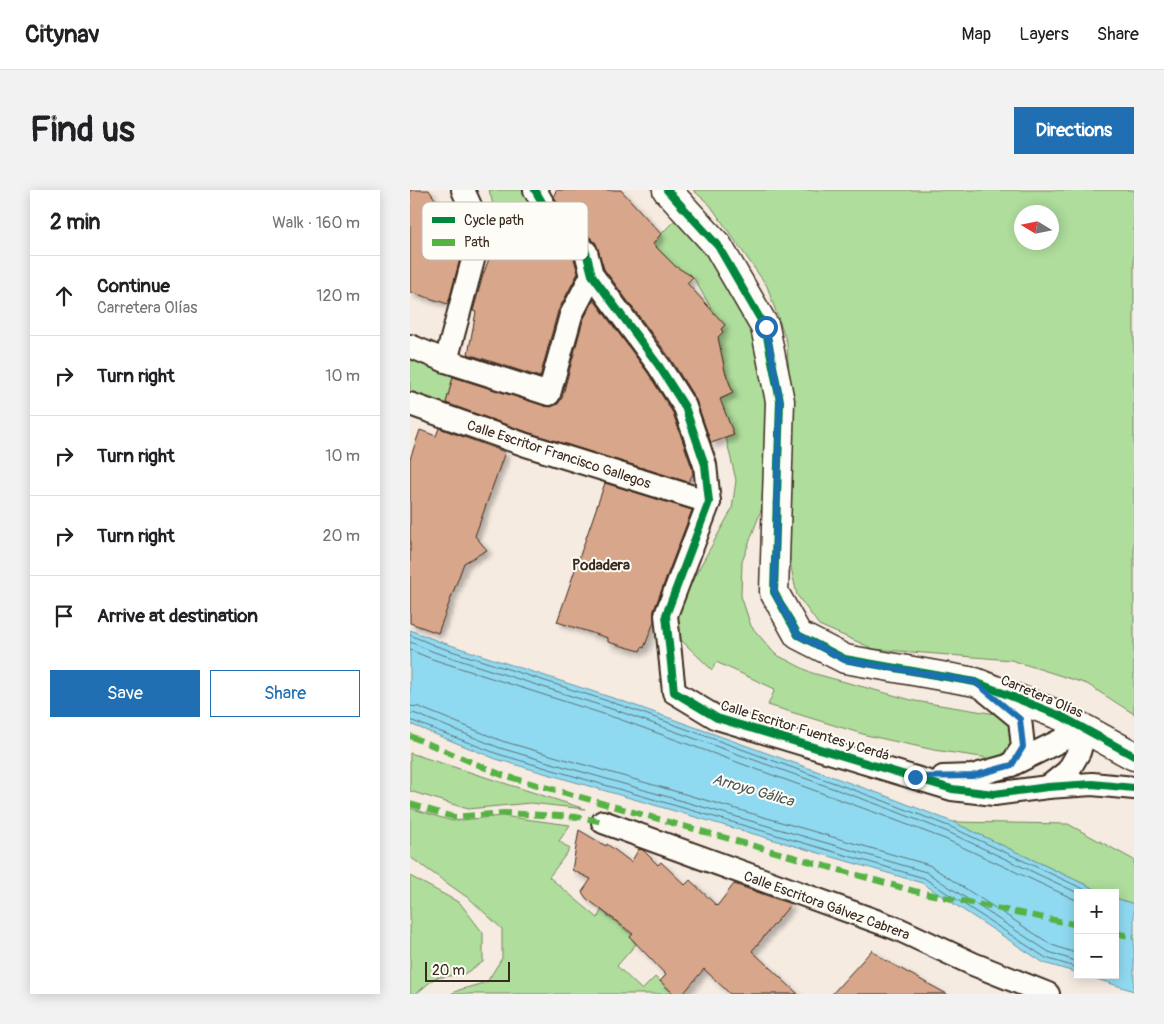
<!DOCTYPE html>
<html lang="en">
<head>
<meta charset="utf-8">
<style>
	:root { --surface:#fff; --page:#f2f2f2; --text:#202124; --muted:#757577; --line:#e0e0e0; --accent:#1f6fb2 }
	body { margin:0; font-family:Pangolin,sans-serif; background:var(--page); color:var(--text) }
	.controls { position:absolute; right:15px; bottom:15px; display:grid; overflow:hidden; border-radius:0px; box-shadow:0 2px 12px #0003 }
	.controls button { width:45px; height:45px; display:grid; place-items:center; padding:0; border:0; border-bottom:1px solid var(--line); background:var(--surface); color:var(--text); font:25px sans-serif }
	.compass { position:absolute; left:604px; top:15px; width:45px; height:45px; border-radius:50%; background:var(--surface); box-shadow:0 2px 12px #0003; rotate:280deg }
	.scale { position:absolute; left:15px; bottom:12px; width:85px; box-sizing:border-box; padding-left:5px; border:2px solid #3b2a1e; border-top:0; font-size:14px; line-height:18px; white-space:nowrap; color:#3b2a1e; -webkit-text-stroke:4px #fdfcf7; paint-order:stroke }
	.stop { position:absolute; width:15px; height:15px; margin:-11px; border:4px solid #1f6fb2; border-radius:50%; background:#fff }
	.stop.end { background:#1f6fb2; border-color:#fff; box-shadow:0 1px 5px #0008 }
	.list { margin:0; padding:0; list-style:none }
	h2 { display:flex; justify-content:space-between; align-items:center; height:65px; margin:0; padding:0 20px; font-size:21px }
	h2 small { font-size:16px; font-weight:400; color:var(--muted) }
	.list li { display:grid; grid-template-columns:32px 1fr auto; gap:15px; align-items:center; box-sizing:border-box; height:80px; padding:0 20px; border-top:1px solid var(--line) }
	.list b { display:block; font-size:19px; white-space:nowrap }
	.list p { margin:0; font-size:16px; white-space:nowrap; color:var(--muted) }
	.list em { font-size:16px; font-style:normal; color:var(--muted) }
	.actions { display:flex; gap:10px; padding:15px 20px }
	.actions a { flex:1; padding:11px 0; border:1px solid var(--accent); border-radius:0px; text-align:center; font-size:18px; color:var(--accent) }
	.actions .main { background:var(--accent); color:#fff }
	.icon { flex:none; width:28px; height:28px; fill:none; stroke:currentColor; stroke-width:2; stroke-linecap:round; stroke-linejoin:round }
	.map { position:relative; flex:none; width:724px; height:804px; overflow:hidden; border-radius:0px }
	header { display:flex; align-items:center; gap:30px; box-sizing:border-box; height:70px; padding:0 25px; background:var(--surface); border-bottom:1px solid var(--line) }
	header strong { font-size:24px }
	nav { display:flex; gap:28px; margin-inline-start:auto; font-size:18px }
	.intro { display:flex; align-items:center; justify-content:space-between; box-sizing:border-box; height:120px; padding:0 30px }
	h1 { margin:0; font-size:35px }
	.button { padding:12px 22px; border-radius:0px; background:var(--accent); color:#fff; font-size:18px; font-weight:700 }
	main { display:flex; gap:30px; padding:0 30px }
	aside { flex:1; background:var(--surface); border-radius:0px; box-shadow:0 2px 12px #0003 }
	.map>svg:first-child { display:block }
	.green { fill:#afdd9c; stroke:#75845d; fill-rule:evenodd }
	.water { fill:#90daf1; stroke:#6e949d }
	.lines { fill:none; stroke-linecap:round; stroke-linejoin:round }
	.shore { stroke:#5d7072; stroke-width:1 }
	.building { fill:#d8a68b; stroke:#3b2a1e; filter:url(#shadow) }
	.street-casing { stroke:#3b2a1e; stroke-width:26 }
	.secondary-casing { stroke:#3b2a1e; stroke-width:31 }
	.street { stroke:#fdfcf7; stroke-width:22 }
	.secondary { stroke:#fdfcf7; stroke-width:28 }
	.quiet { stroke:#57b245; stroke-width:6; stroke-dasharray:12 6; stroke-linecap:butt }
	.cycleway-casing { stroke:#fdfcf7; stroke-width:11 }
	.cycleway { stroke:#00873e; stroke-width:8 }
	.route { stroke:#1f6fb2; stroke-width:6 }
	.labels { text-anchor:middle; stroke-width:4; stroke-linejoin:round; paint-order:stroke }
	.street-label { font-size:14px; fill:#3b2a1e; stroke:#fdfcf7 }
	.neighbourhood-label { font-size:15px; font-weight:bold; fill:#3b2a1e; stroke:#fdfcf7 }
	.water-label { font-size:15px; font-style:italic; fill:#505653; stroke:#fdfcf7 }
	.key { fill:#fdfcf7; stroke:#c3bdb6; stroke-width:1 }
	.key-label { font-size:14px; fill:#3b2a1e }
</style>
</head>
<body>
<header>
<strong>Citynav</strong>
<nav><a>Map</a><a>Layers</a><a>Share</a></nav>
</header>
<div class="intro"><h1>Find us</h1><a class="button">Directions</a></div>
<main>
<aside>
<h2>2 min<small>Walk · 160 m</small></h2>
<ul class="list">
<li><svg class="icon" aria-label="ahead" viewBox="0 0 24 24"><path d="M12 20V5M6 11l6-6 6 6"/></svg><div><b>Continue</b><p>Carretera Olías</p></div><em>120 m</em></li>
<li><svg class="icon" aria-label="right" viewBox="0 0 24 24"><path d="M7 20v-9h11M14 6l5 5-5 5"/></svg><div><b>Turn right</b></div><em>10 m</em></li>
<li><svg class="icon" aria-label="right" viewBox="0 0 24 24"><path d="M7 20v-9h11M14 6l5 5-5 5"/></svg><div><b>Turn right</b></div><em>10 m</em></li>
<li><svg class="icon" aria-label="right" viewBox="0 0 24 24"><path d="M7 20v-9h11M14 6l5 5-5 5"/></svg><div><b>Turn right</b></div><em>20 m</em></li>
<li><svg class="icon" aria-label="arrive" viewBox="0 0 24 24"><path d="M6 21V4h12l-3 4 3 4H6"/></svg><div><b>Arrive at destination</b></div></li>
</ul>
<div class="actions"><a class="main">Save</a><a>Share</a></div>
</aside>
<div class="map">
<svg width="724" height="804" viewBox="0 0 724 804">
	<defs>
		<filter id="shadow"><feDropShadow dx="4.5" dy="4.5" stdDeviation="2.5" flood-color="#0004"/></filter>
	</defs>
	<rect width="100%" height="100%" fill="#f6ebe1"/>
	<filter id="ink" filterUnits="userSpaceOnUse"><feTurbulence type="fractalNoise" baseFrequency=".02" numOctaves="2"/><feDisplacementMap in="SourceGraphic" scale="10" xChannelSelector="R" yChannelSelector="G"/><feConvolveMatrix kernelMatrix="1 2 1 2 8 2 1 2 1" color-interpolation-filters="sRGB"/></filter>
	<g filter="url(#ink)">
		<!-- green -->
		<g class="green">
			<polygon points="79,0 119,0 135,33 128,51 90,39"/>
			<path d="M 283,0 L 724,0 L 724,524 L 677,494 L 601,470 L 464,459 L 409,435 L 387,405 L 378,364 L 381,231 L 377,153 L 357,96 L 300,15 ZM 612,22 L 642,22 L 642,52 L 612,52 Z"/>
			<polygon points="268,27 292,52 345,143 355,177 360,243 354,312 332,372 331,406 341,436 365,464 402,483 505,511 586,524 599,531 602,540 601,561 591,569 577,574 578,568 524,560 456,545 358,515 365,499 306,472 302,480 270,449 266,420 322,319 326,290 316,248 323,245 307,211 323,203 315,181 308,147 313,142 311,139 315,135 304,123 283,87 266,77 231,64"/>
			<polygon points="0,165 44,183 35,218 0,206"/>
			<polygon points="0,563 175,619 120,613 58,619 0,601"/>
			<polygon points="0,618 42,631 92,626 160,635 149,651 160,659 139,687 188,728 191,720 222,745 220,747 226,754 207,776 232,800 245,787 264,804 41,804 49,800 77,792 92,768 92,739 61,710 0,667"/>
			<polygon points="543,632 658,634 724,670 724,714 705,708 705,703 693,703"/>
			<polygon points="0,686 50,713 73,743 73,772 54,784 25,788 6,804 0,804"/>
		</g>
		<!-- water -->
		<g class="water">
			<polygon points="0,440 28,451 215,512 476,606 543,632 693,703 668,703 668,783 634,773 512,693 86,569 0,534"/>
			<polygon points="705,708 724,714 724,801 674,785 705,785"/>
		</g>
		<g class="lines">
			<!-- shore -->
			<g class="shore">
				<polyline points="0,445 26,456 213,516 474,611 541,637 682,703"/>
				<polyline points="0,452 24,462 211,522 472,616 538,642 668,703"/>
				<polyline points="0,460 22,469 209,529 469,624 535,649 668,711"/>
				<polyline points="0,516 9,517 92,551 519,675 642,755 668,764"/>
				<polyline points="0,523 6,524 90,558 516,682 639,762 668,772"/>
				<polyline points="0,530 88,564 514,688 636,768 668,778"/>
			</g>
		</g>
		<!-- building -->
		<g class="building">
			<polygon points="0,0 19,0 31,18 37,14 55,50 38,114 0,102"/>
			<polygon points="146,0 211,0 251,44 243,54 265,76 283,87 277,93 315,135 311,139 313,142 308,147 315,181 323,203 310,209 324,245 301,253 286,210 260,168 194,79 186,53 150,18 144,6"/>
			<polygon points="133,37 164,69 168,83 148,121 130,187 58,164 66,122 63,121 73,85 90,39 128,51"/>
			<polygon points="184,110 238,183 263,223 282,278 283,284 278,292 120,243 36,213 43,187 135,216 141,217 148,214 152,208 173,130"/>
			<polygon points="29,238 95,262 65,346 77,360 54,373 28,443 0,433 0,269 10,240 26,246"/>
			<polygon points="195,293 282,320 244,420 244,432 234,458 232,457 230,461 198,452 198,448 147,432"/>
			<polygon points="169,640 196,656 197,654 221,672 229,659 233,660 248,675 251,672 275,695 280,690 307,716 324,694 381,714 342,761 388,804 320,804 294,779 273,804 264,804 250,791 256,785 220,747 223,744 176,708 172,702 181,689 162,680"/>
			<polygon points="462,760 473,769 537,804 422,804"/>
		</g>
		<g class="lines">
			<!-- street casing -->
			<g class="street-casing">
				<g id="street">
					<polyline points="125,0 140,26 176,62 182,85 249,176 275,217 295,275 299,312 256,425 264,502 307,528 542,599 584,604 638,597 682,594 724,598"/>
					<polyline points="0,156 36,171 139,204 161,125 182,85"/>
					<polyline points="36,171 71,40 53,0"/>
					<polyline points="0,214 116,255 299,312"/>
					<polyline points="577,502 610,529 613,557 601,575"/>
					<polyline points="533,587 562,586 601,575 676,538"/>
					<polyline points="638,597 658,581 669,562 676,538"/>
					<polyline points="193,632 488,739 563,774 638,804"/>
				</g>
			</g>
			<!-- secondary casing -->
			<g class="secondary-casing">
				<polyline id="secondary" points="257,0 308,56 355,137 370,211 364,402 388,445 435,469 565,492 651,526 724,566"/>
			</g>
			<!-- street -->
			<use href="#street" class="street"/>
			<!-- secondary -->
			<use href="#secondary" class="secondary"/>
			<!-- quiet -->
			<g class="quiet">
				<polyline points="0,546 92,585 504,701 668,735"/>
				<polyline points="0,614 43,627 94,623 169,627 193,632"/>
				<polyline points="705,743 724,747"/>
			</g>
			<!-- cycleway casing -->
			<g class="cycleway-casing">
				<g id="cycleway">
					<polyline points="125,0 140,26 176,62 182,85 249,176 275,217 295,275 299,312 256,425 264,502 307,528 542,599 584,604 638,597 682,594 724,598"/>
					<polyline points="257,0 308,56 355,137 370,211 364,402 388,445 435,469 565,492 651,526 724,566"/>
				</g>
			</g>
			<!-- cycleway -->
			<use href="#cycleway" class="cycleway"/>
		</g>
	</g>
	<g class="lines" filter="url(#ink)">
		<!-- route -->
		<polyline class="route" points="356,137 370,210 364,402 388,445 435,470 565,492 610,529 613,557 602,575 562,586 505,587"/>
	</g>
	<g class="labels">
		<!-- street labels -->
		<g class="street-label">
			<text transform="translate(149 264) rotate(18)" y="5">Calle Escritor Francisco Gallegos</text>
			<text transform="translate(632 506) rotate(23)" y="5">Carretera Olías</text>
			<text transform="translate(395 540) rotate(17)" y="5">Calle Escritor Fuentes y Cerdá</text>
			<text transform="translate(417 715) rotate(20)" y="5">Calle Escritora Gálvez Cabrera</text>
		</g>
		<!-- neighbourhood labels -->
		<g class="neighbourhood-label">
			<text x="191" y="380">Podadera</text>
		</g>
		<!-- water labels -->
		<g class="water-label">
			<text transform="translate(343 600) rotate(16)" y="5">Arroyo Gálica</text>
		</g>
	</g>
	<!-- legend -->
	<rect x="12" y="12" width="166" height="58" rx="8" class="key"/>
	<rect x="22" y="27" width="23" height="6" fill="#00873e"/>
	<rect x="22" y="49" width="23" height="7" fill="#57b245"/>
	<g class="key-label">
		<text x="54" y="35">Cycle path</text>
		<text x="54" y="57">Path</text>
	</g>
</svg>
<div class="controls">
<button>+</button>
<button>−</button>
</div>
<svg class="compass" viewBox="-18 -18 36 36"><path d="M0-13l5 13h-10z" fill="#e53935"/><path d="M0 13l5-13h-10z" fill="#757577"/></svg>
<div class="scale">20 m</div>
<div class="stop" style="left:356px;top:137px"></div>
<div class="stop end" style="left:505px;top:587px"></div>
</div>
</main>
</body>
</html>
